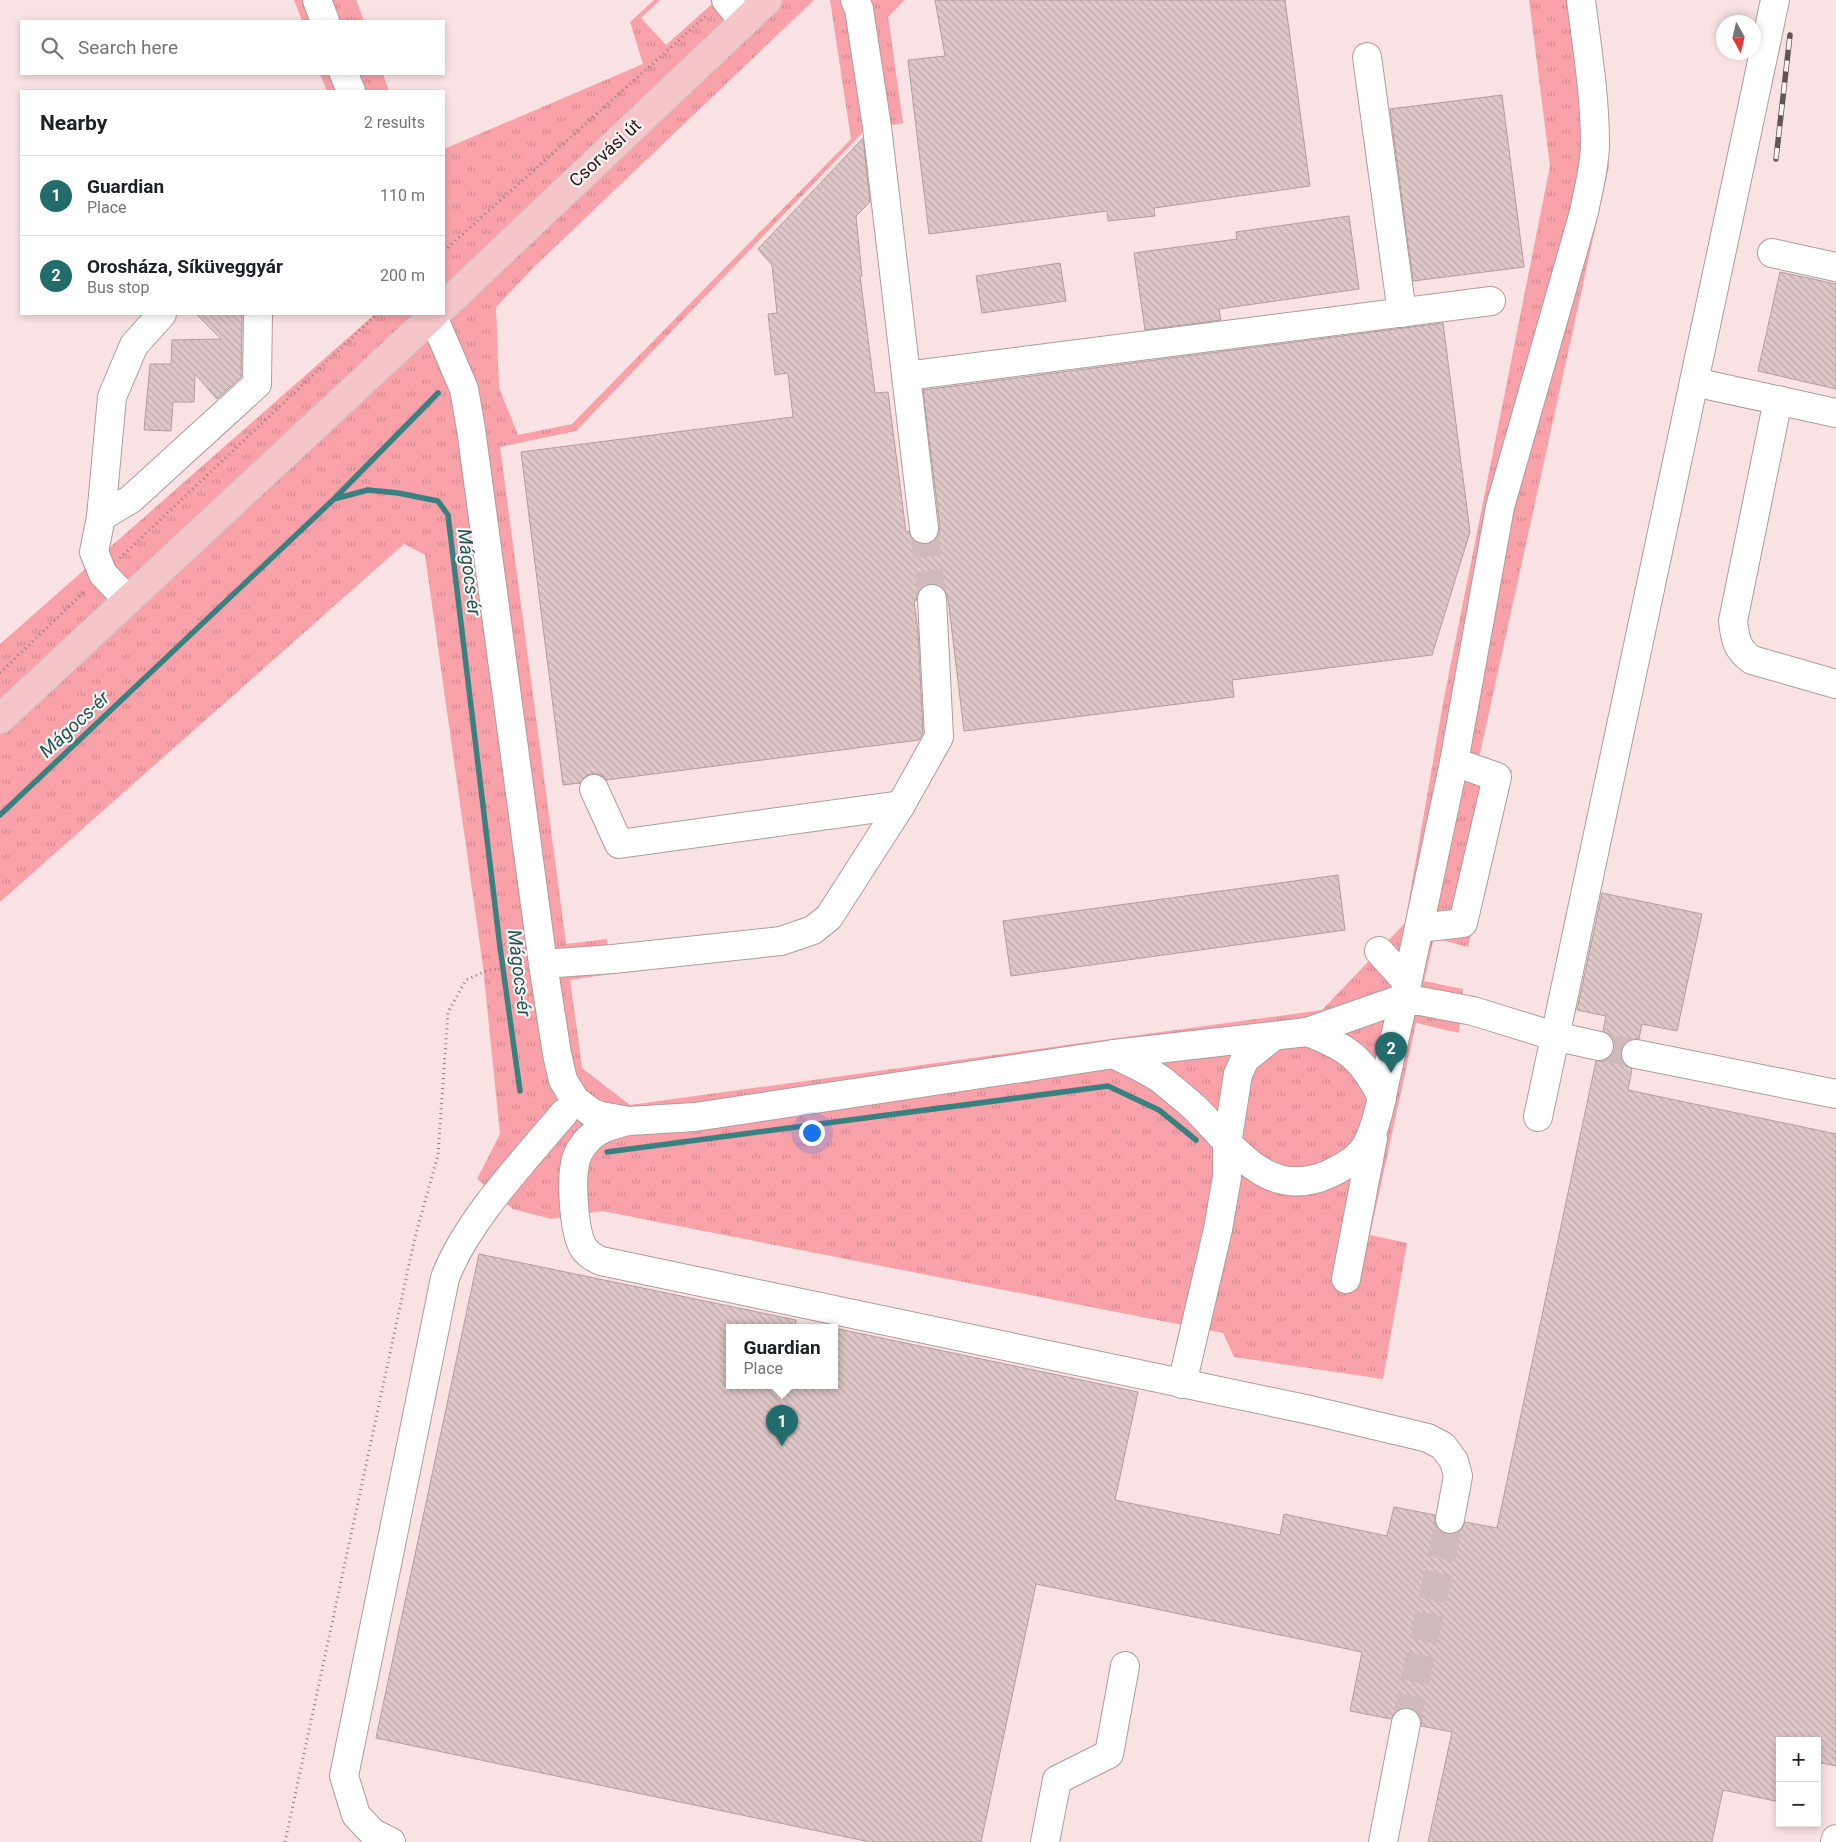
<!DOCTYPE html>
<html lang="en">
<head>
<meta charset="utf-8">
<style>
	:root { --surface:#fff; --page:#f2f2f2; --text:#202124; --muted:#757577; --line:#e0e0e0; --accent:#226d6c }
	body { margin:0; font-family:Roboto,sans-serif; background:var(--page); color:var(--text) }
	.controls { position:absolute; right:15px; bottom:15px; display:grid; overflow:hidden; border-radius:0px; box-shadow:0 2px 8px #0003 }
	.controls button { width:45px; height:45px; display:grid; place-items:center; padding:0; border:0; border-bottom:1px solid var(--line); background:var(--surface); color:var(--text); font:25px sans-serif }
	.compass { position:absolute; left:1716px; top:15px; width:45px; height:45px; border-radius:50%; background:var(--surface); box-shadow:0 2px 8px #0003; rotate:172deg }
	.you { position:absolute; left:811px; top:1132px; width:18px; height:18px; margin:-12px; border:4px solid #fff; border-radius:50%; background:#1a73e8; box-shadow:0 0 0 8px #1a73e833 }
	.badge { display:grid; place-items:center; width:32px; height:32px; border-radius:50%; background:var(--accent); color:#fff; font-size:16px; font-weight:700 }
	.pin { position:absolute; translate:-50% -41px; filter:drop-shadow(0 1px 2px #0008) }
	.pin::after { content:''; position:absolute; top:26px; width:18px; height:15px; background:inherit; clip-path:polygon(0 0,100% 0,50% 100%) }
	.popup { position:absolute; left:726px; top:1324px; width:112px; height:65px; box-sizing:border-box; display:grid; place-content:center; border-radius:0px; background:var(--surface); filter:drop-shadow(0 1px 4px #0005); font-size:16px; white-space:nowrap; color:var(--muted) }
	.popup b { font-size:19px; color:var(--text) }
	.popup::after { content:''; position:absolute; left:50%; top:100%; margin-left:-10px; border:10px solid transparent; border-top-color:var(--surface) }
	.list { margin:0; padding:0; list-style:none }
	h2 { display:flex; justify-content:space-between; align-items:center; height:65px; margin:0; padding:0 20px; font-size:21px }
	h2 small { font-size:16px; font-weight:400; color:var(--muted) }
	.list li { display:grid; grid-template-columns:32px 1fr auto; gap:15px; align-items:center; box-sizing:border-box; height:80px; padding:0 20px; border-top:1px solid var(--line) }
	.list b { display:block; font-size:19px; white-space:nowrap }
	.list p { margin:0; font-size:16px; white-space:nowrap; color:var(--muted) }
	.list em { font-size:16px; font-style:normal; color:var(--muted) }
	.icon { flex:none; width:28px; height:28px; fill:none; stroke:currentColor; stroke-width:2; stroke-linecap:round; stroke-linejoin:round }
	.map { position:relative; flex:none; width:1836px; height:1842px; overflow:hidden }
	.search { position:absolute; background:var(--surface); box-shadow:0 2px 8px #0003; left:20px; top:20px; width:425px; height:55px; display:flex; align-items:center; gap:12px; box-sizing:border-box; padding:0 18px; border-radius:0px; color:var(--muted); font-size:19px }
	.panel { position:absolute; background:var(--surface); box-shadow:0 2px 8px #0003; left:20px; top:90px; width:425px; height:225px; border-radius:0px }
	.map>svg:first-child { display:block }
	.grass { fill:url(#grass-tufts) }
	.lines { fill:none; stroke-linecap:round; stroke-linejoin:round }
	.stream { stroke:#398080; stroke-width:5.5 }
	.building { fill:url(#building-back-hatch); stroke:#b29c9d }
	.minor-tunnel { stroke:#cebaba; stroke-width:28; stroke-dasharray:28 14; stroke-linecap:butt }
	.minor-casing { stroke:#b19b9c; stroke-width:30 }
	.major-casing { stroke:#cecccc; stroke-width:30 }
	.path { stroke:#8d7d7e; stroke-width:3; stroke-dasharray:1 4; stroke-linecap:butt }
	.minor { stroke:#fff; stroke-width:28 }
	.major { stroke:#f4c5c9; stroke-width:28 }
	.rail-casing { stroke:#615455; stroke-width:5.5 }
	.rail { stroke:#fdf3f3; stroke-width:4; stroke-dasharray:11; stroke-linecap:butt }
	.labels { text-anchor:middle; stroke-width:4.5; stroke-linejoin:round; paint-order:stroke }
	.street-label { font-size:18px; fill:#201818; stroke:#fdf3f3 }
	.water-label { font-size:19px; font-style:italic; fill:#1c5756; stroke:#fdf3f3 }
</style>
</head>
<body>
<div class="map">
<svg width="1836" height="1842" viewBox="0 0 1836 1842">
	<defs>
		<pattern id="grass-tufts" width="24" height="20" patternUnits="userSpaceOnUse" patternTransform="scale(1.25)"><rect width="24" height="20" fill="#f8a1a8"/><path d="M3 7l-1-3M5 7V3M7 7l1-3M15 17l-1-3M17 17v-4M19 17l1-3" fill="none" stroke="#d48a90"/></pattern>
		<pattern id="building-back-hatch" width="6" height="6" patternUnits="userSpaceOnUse" patternTransform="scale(1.25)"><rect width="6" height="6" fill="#dec7c8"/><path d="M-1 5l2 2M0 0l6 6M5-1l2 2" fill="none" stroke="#beaaab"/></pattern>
	</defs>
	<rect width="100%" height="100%" fill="#f9e2e3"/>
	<!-- grass -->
	<g class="grass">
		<polygon points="294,0 356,0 364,21 302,21"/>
		<polygon points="654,0 660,0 641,18 666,45 713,3 711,0 814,0 535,266 496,307 499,388 518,435 572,424 851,139 830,0 905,0 888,17 903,123 865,130 576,431 500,447 566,944 607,939 611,974 570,980 582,1068 630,1105 1322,1010 1405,923 1444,698 1550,166 1529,0 1591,0 1609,166 1478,762 1512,770 1468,947 1434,938 1424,981 1463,989 1459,1033 1416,1023 1370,1235 1407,1243 1383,1379 1234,1357 1223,1333 602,1211 551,1219 513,1209 477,1179 500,1134 483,967 425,555 404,544 0,902 0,644 375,314 444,314 444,149 643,64 630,22"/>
		<polygon points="320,74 383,74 389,91 327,91"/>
	</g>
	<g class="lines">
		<!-- stream -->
		<g class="stream">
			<polyline points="335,498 438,393"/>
			<polyline points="0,815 334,499 368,490 398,493 438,501 448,515 500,947 520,1091"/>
			<polyline points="607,1152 1108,1086 1159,1110 1196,1140"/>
		</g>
	</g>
	<!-- building -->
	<g class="building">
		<polygon points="935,0 1285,0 1310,186 1154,208 1155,216 1108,221 1107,211 929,234 908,60 945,56"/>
		<polygon points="1502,95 1524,267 1413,281 1390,109"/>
		<polygon points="863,138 870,202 856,216 862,276 860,276 875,393 888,392 906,532 909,531 912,539 917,543 925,545 933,542 938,536 940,528 923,390 1443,323 1470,532 1432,655 1232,680 1234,697 964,731 948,598 945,591 940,585 931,583 923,586 918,592 916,601 914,601 918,631 923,733 919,740 606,780 603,776 595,773 587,775 580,783 563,785 521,452 793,417 788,373 775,375 768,314 777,313 772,265 758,249"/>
		<polygon points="1349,216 1359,289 1219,309 1221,320 1145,330 1134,253 1237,239 1236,232"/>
		<polygon points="1060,263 1066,301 982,313 976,276"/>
		<polygon points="1780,272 1836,284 1836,389 1758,371"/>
		<polygon points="196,314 242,314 241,377 217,399 195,374 194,402 173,402 171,431 144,430 150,364 171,364 172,340 221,339"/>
		<polygon points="1338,875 1345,930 1011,976 1003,921"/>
		<polygon points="1602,893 1702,914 1677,1031 1642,1024 1639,1039 1631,1039 1624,1044 1621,1050 1621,1059 1625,1065 1632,1069 1628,1090 1836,1134 1836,1766 1817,1762 1817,1741 1780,1741 1780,1802 1723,1790 1712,1842 1428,1842 1452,1732 1421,1726 1421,1717 1417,1712 1409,1708 1400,1708 1395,1712 1391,1719 1350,1711 1362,1652 1036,1584 981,1842 870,1842 376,1738 479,1254 796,1320 795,1327 730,1327 730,1385 834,1385 834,1328 1138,1392 1115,1500 1280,1535 1284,1514 1387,1536 1394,1507 1435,1515 1435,1525 1440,1531 1447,1534 1456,1534 1462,1529 1465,1522 1497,1528 1596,1061 1604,1061 1610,1057 1614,1049 1614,1041 1610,1035 1603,1031 1606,1016 1577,1010"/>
	</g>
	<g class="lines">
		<!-- minor-tunnel -->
		<g class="minor-tunnel">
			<polyline points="924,529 932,599"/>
			<polyline points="1599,1046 1636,1054"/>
			<polyline points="1406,1723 1450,1519"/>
		</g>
		<!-- minor casing -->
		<g class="minor-casing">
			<g id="minor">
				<polyline points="317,0 325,21"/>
				<polyline points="726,0 744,22"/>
				<polyline points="855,0 859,9 877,127 924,529"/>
				<polyline points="1367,57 1402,313"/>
				<polyline points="344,74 351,91"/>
				<polyline points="1772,253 1836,267"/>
				<path d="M 432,314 L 464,389 L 471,429 L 543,964 L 557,1054 L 563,1080 L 575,1100 L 591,1112 L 601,1116 L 629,1121 L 695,1117 L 1114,1054 L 1307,1032 L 1404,998 L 1454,762 L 1500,507 L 1584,212 C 1588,190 1595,167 1595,144 C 1595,96 1587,48 1581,0"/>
				<polyline points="906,376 1491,301"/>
				<polyline points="1694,382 1836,413"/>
				<path d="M 1778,400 L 1733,621 C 1735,639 1737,650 1752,660 L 1836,684"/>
				<polyline points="101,517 131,499 257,384 258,314"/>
				<polyline points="128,600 103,574 94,552 101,517 112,397 134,345 162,314"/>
				<polyline points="594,789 619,844 901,805"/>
				<polyline points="1419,928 1463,923 1497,777 1454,762"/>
				<polyline points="1379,951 1407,982"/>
				<polyline points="543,964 613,959 781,941 813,930 829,917 901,805 939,737 932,599"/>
				<path d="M 1307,1032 C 1347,1047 1363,1058 1382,1098"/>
				<path d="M 1114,1054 C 1130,1063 1149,1070 1163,1081 C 1174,1090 1185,1099 1195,1108 C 1233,1146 1267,1202 1329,1174 C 1343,1167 1359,1159 1367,1144 C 1379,1120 1382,1094 1388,1068 C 1393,1044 1399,1021 1404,998 L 1473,1011 L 1554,1036 L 1599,1046"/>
				<polyline points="1636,1054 1836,1094"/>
				<polyline points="1538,1117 1775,0"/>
				<path d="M 628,1121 C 611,1125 596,1129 585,1143 C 580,1149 576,1157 575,1164 C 571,1182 574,1232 583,1247 C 587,1254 594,1258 601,1261 L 1310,1410 L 1428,1438 L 1443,1446 L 1454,1461 L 1458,1476 L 1450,1519"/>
				<polyline points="1346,1279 1373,1138"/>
				<polyline points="1182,1384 1218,1229 1227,1177 1227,1144 1238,1074 1245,1059 1274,1036"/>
				<path d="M 391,1842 L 373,1833 L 356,1815 L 344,1776 L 445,1278 C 467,1220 524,1161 564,1113"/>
				<polyline points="1045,1842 1057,1780 1109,1754 1125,1666"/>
				<polyline points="1383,1842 1406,1723"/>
				<polyline points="1835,1842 1836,1839"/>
			</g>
		</g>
		<!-- major casing -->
		<g class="major-casing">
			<g id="major">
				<polyline points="444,306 767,0"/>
				<polyline points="0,719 435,314"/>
			</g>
		</g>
		<!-- path -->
		<g class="path">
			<polyline points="444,251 708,14"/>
			<polyline points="120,558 377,314"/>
			<polyline points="0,673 86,590"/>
			<polyline points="285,1842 415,1237 438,1155 448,1012 466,980 488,970 521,966"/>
		</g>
		<!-- minor -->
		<use href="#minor" class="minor"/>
		<!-- major -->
		<use href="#major" class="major"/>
		<!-- rail casing -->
		<g class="rail-casing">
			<polyline id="rail" points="1776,159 1790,35"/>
		</g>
		<!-- rail -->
		<use href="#rail" class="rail"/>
	</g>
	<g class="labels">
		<!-- street labels -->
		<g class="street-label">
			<text transform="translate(605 153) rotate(-43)" y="6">Csorvási út</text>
		</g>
		<!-- water labels -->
		<g class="water-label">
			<text transform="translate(470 572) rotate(83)" y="7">Mágocs-ér</text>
			<text transform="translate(74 724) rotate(-43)" y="7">Mágocs-ér</text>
			<text transform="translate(520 973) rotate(83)" y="7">Mágocs-ér</text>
		</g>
	</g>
</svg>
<div class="controls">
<button>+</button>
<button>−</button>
</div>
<svg class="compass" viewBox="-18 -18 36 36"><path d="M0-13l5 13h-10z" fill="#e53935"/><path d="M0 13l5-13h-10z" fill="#757577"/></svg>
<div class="you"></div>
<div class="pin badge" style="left:782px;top:1446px">1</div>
<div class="popup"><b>Guardian</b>Place</div>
<div class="pin badge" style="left:1391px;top:1073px">2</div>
<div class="search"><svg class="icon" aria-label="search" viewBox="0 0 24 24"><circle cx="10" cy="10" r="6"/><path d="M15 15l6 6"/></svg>Search here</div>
<section class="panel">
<h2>Nearby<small>2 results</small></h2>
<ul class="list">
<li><span class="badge">1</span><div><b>Guardian</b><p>Place</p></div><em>110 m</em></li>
<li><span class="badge">2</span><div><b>Orosháza, Síküveggyár</b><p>Bus stop</p></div><em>200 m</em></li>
</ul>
</section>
</div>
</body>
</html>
